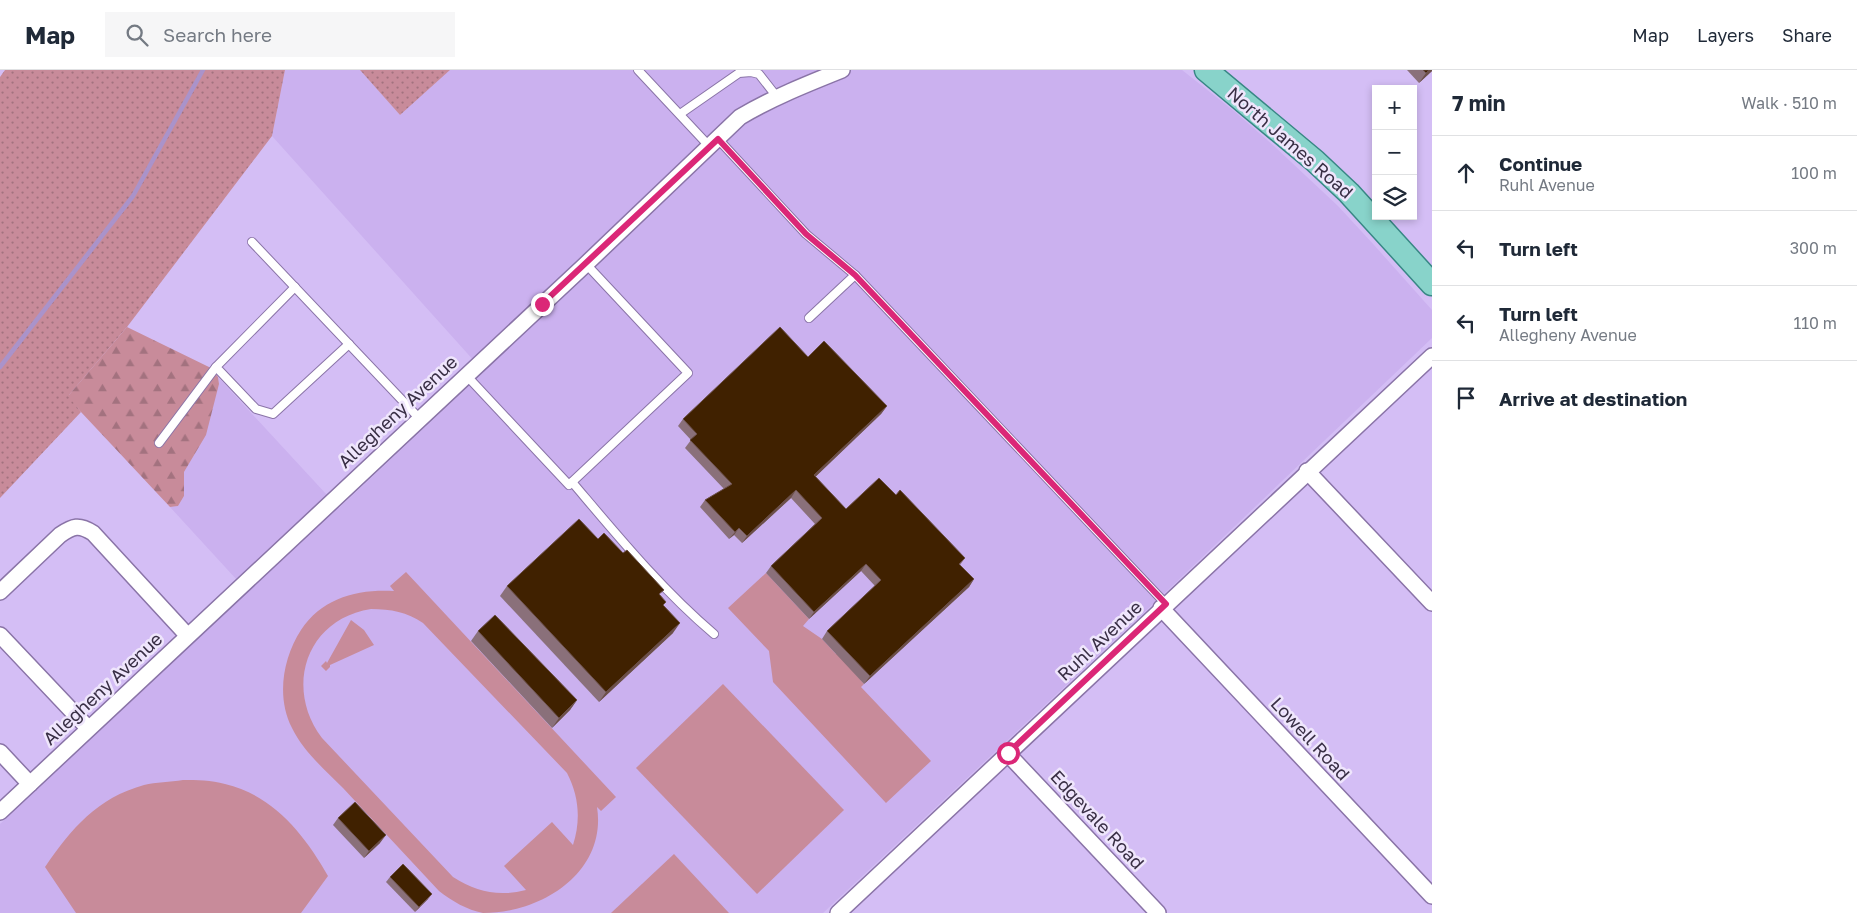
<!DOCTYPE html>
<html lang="en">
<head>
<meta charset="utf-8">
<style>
	:root { --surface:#fff; --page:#f6f6f7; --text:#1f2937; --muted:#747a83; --line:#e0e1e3 }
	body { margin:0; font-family:"Golos Text",sans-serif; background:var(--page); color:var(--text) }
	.controls { position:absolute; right:15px; top:15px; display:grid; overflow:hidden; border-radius:0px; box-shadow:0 2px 8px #0003 }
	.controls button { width:45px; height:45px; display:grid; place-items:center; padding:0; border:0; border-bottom:1px solid var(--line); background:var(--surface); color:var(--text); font:25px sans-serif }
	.stop { position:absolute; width:15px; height:15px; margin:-11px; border:4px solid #db2777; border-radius:50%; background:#fff }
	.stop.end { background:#db2777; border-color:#fff; box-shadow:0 1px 5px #0008 }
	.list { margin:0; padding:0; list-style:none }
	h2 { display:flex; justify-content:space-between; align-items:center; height:65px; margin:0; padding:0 20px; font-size:21px }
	h2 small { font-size:16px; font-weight:400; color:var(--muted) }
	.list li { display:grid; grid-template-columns:32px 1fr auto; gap:15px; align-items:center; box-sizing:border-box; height:75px; padding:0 20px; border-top:1px solid var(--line) }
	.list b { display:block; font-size:19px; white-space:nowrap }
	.list p { margin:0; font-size:16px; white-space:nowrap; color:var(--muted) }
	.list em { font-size:16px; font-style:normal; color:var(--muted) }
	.icon { flex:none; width:28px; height:28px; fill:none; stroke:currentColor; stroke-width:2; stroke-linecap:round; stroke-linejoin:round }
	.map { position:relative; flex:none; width:1432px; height:843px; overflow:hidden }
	header { display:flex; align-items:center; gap:30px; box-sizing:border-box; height:70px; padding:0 25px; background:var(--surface); border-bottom:1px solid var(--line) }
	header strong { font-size:24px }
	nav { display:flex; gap:28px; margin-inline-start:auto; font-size:18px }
	.search { width:350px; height:45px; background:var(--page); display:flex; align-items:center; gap:12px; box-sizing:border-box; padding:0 18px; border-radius:0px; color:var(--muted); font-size:19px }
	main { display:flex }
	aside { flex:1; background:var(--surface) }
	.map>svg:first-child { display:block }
	.built { fill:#cbb1ef }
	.grass { fill:url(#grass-dots) }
	.forest { fill:url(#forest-firs) }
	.park { fill:#c88b9a; fill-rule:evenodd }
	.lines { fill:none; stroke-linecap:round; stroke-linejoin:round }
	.stream { stroke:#aa93ca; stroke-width:4.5 }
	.service-casing { stroke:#8a74a7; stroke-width:10 }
	.minor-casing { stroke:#8a74a7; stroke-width:18 }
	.primary-casing { stroke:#388785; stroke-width:25 }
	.service { stroke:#fff; stroke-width:8 }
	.minor { stroke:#fff; stroke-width:15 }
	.primary { stroke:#88d3ca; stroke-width:22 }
	.wall { fill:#8a707a }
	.shaded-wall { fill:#6c504a }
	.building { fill:#402100; stroke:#6c504a }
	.route { stroke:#db2777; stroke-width:6 }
	.labels { text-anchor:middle; stroke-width:5; stroke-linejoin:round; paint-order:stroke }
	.street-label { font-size:18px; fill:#392f45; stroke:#efe6fc }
</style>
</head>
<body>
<header>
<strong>Map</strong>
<div class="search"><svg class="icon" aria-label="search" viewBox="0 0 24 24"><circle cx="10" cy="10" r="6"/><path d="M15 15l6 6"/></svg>Search here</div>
<nav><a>Map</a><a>Layers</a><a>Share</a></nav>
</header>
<main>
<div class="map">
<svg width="1432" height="843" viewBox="0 0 1432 843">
	<defs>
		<pattern id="grass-dots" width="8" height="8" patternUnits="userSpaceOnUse" patternTransform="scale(1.25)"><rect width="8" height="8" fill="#c88b9a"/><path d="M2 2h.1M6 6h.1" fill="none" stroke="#a3727f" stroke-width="1.8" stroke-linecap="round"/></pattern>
		<pattern id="forest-firs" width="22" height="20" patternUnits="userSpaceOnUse" patternTransform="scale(1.25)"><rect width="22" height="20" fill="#c88b9a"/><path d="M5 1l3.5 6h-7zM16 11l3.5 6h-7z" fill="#a3727f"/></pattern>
	</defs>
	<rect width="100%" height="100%" fill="#d4bef5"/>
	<!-- built -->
	<polygon class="built" points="285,0 360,0 400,45 450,0 1182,0 1234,41 1274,76 1338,136 1374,175 1432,240 1432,268 1169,519 823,843 0,843 0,754 248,522 170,437 178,436 184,426 184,402 193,385 219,314 218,307 339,438 484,302 272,66"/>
	<!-- grass -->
	<g class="grass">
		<polygon points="5,0 285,0 272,66 127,257 69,325 81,342 0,428 0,7"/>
		<polygon points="360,0 450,0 400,45"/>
	</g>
	<!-- forest -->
	<polygon class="forest" points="127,257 211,298 218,307 219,314 206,365 184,402 184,426 178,436 170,437 81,342 68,326"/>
	<!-- park -->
	<g class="park">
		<path d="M 406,502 L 616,727 L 601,741 L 597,737 C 607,800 545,843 483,843 C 467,840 452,831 439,821 C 407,787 375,752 343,718 C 325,700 303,681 292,658 C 276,627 283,588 301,560 C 322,528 357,519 394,521 L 390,516 ZM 371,539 C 391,539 407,542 423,553 L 567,703 C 579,726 581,750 573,775 L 552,752 L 504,796 L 526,820 C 498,827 477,822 453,807 L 322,668 C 284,618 306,549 371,539 Z"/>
		<polygon points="766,503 809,549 803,556 822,569 836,584 847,573 846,593 864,614 861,617 931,691 886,733 773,612 769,581 728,538"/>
		<polygon points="351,550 364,560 374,575 330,595 330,597 326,601 321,596 326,591 327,593"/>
		<polygon points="723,614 844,740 757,824 636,698"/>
		<path d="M 183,710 C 197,710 211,710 225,714 C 273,725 305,765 328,806 L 301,843 L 76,843 L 45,797 C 72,758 97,728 144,715 C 156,712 170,712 183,710 Z"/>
		<polygon points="674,784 729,843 611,843"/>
	</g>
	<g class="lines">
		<!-- stream -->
		<polyline class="stream" points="0,297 133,126 203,0"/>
		<!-- service casing -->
		<g class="service-casing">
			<g id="service">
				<polyline points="638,0 710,77"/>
				<polyline points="680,44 739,3 751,2 759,4 777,27"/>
				<polyline points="718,69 806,164 855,205 1166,534"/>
				<polyline points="252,172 419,348"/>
				<polyline points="295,217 216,297 256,339 273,344 349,274"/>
				<polyline points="809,248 855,205"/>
				<polyline points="466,305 569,415 572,412 688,303 586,194"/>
				<polyline points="159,373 216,297"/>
				<path d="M 572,412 C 617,465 661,519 714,564"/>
			</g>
		</g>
		<!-- minor casing -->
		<g class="minor-casing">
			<g id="minor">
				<polyline points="1307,401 1432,533"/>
				<path d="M 0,522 L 60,465 C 73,456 79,454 93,463 L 187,565"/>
				<polyline points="1161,538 1432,826"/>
				<polyline points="0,565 88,658"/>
				<polyline points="0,682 30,714"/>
				<polyline points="1007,683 1158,843"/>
				<path d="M 0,742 L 586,194 L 740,47 C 772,28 807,14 842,0"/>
				<polyline points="838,843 1432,286"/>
			</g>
		</g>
		<!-- primary casing -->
		<g class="primary-casing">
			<polyline id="primary" points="1206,0 1315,91 1349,123 1432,214"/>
		</g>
		<!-- service -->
		<use href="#service" class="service"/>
		<!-- minor -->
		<use href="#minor" class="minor"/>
		<!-- primary -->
		<use href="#primary" class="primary"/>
	</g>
	<!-- wall -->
	<g class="wall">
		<polygon points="1407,0 1432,0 1432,1 1419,13"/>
		<polygon points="808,287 887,336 881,344 815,407 846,439 896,425 965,488 960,495 974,509 969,517 864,614 822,569 827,561 875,516 861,501 809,549 766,503 771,496 815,454 791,428 742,473 734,465 729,469 700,437 705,430 724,419 685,378 691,370 678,356 683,349"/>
		<polygon points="598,469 623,483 660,525 673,563 599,632 500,526 507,516"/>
		<polygon points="478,561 577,630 570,640 552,658 471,571"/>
		<polygon points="338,748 380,773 364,788 333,755"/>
		<polygon points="390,807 428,829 415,842 386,812"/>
	</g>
	<!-- shaded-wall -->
	<g class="shaded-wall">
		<polygon points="1429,0 1432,0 1432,1 1419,13 1426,3"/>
		<polygon points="887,336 881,344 809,413 814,405"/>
		<polygon points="796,420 791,428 742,473 747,466"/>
		<polygon points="739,458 734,465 729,469 735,462"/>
		<polygon points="866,494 861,501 809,549 814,542"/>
		<polygon points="974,509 969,517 864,614 870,606"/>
		<polygon points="680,553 673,563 599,632 606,622"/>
		<polygon points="577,630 570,640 552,658 559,648"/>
		<polygon points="386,765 380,773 364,788 369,781"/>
		<polygon points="432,824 428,829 415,842 419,837"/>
	</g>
	<!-- building -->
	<g class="building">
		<polygon points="1423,0 1429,0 1426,3"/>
		<polygon points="780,257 808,287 824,271 887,336 814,405 846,439 879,408 896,425 900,420 965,488 959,494 974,509 870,606 827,561 881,510 866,494 814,542 771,496 822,448 796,420 747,466 739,458 735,462 705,430 732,414 690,370 697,364 683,349"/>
		<polygon points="579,449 598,469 604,463 623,483 627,480 664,520 659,524 666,532 663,535 680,553 606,622 507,516"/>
		<polygon points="495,545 577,630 559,648 478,561"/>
		<polygon points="355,732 386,765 369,781 338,748"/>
		<polygon points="403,794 432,824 419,837 390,807"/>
	</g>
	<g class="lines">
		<!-- route -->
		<polyline class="route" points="542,234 718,69 806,164 855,205 1166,534 1008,683"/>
	</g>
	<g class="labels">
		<!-- street labels -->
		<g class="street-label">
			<text transform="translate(1290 73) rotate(41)" y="6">North James Road</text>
			<text transform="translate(398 342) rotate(-43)" y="6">Allegheny Avenue</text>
			<text transform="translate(1100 571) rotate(-43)" y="6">Ruhl Avenue</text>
			<text transform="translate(103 619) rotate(-43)" y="6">Allegheny Avenue</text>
			<text transform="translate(1310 669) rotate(47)" y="6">Lowell Road</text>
			<text transform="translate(1097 750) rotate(47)" y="6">Edgevale Road</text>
		</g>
	</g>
</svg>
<div class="controls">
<button>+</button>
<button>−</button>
<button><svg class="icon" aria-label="layers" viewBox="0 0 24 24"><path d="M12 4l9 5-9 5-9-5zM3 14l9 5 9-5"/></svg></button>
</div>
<div class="stop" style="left:1008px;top:683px"></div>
<div class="stop end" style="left:542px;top:234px"></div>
</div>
<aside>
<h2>7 min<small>Walk · 510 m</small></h2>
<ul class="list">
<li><svg class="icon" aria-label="ahead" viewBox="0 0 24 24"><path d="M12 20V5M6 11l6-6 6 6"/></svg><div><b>Continue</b><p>Ruhl Avenue</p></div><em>100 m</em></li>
<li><svg class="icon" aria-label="left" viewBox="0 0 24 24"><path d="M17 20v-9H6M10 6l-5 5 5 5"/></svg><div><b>Turn left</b></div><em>300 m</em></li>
<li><svg class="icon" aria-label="left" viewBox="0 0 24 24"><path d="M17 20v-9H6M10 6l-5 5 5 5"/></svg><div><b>Turn left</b><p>Allegheny Avenue</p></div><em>110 m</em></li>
<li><svg class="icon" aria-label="arrive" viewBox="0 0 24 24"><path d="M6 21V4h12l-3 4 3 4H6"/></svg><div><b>Arrive at destination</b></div></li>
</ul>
</aside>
</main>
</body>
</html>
